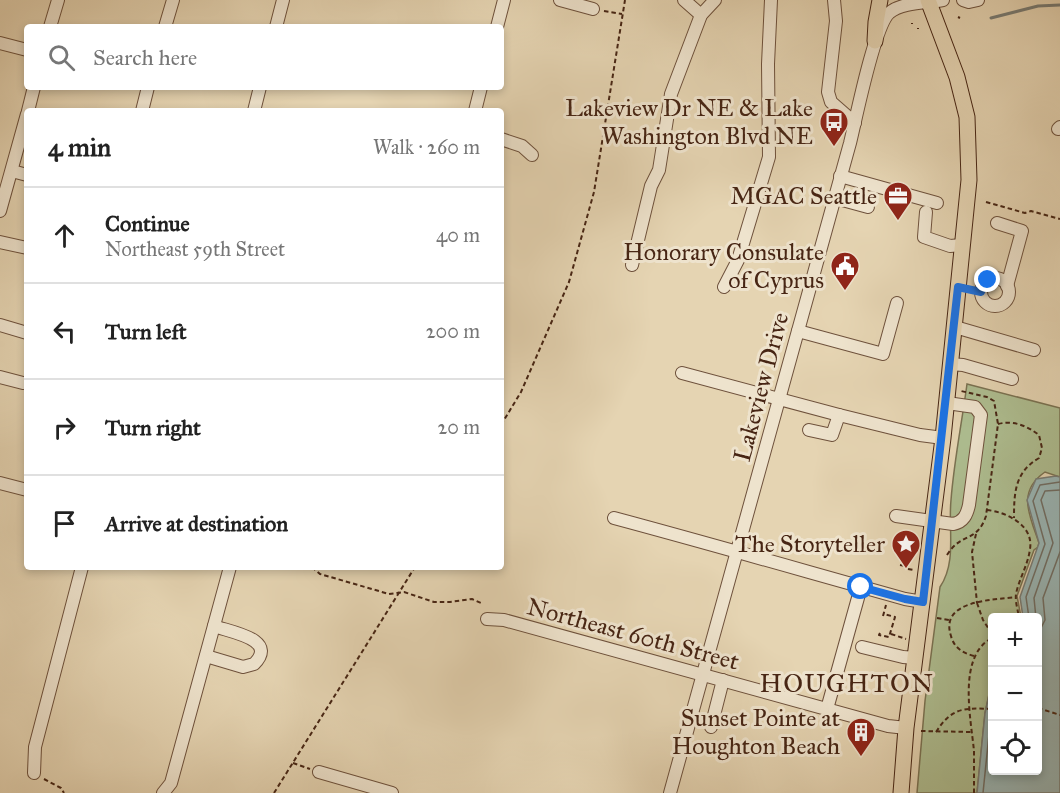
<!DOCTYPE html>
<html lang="en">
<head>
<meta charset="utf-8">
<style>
	:root { --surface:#fff; --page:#f6f6f6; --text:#222; --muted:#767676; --line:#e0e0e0 }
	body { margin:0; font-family:"IM FELL Great Primer",serif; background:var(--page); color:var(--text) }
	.controls { position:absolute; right:18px; bottom:18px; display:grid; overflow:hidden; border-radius:6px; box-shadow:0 3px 9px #0003 }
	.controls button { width:54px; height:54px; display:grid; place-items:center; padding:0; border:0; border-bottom:2px solid var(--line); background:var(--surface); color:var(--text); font:30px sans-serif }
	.stop { position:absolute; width:18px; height:18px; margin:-14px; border:4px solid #1a73e8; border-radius:50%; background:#fff }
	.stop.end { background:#1a73e8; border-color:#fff; box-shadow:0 2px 6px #0008 }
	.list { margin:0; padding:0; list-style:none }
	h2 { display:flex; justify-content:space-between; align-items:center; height:78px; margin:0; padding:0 24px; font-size:26px }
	h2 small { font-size:20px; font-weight:400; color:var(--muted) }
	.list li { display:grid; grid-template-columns:39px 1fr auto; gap:18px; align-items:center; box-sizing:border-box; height:96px; padding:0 24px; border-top:2px solid var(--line) }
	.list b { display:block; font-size:22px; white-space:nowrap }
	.list p { margin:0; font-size:20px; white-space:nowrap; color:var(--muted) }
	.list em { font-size:20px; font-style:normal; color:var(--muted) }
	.icon { flex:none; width:33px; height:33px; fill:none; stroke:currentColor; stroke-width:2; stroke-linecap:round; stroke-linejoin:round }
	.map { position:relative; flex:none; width:1060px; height:793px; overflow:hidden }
	.search { position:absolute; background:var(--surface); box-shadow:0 3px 9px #0003; left:24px; top:24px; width:480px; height:66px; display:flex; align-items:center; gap:15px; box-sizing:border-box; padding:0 21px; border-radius:6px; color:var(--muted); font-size:22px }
	.panel { position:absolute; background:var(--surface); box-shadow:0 3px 9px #0003; left:24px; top:108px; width:480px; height:462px; border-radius:6px }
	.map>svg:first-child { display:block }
	.green { fill:#aebe91; stroke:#7a7252; stroke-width:1.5 }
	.water { fill:#99b6b6; stroke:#787c75; stroke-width:1.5 }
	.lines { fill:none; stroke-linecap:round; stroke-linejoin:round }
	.shore { stroke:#706e65; stroke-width:1.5 }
	.stream { stroke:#787c75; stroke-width:3 }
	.minor-casing { stroke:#6e513c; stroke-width:14 }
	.major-casing { stroke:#472514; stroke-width:17 }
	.path { stroke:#472514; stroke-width:2; stroke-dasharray:4.5 3; stroke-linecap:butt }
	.minor { stroke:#eee3cd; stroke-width:12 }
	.major { stroke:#e5d4b2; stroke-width:15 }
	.route { stroke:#1a73e8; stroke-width:8 }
	.labels { text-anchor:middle; stroke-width:6; stroke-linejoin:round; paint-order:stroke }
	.poi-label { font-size:24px; fill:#472514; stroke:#eee3cd; text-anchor:end }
	.street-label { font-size:24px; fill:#472514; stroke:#eee3cd }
	.neighbourhood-label { font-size:26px; letter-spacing:1.5px; fill:#472514; stroke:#eee3cd }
</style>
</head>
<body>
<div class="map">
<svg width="1060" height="793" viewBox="0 0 1060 793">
	<rect width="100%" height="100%" fill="#e5d4b2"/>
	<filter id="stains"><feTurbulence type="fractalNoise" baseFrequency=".00333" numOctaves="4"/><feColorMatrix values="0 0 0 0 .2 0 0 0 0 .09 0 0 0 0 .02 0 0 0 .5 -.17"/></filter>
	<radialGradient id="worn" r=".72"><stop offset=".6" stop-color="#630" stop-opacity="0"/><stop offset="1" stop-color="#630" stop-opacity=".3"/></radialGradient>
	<!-- green -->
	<path class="green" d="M 967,384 L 1060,408 L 1060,477 L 1045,472 C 1016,492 1030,516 1039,543 L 1038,547 L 1034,550 L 1017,596 L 1021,617 L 992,618 L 992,680 L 985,713 L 977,793 L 917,793 L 925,701 L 940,587 C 957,562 948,529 951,500 C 954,461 962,422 967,384 Z"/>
	<!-- water -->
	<polygon class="water" points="1056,476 1060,477 1060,793 977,793 985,713 992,682 992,770 1038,770 1038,618 1023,617 1020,597 1039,543 1027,500 1036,479"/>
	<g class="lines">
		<!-- shore -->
		<g class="shore">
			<polyline points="1029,618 1026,597 1045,544 1033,501 1040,485 1060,482"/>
			<polyline points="1036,618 1034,598 1053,543 1041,500 1045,491 1060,490"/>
			<polyline points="1038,634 1045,620 1043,598 1060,552"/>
			<polyline points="983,793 992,705"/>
		</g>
		<!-- stream -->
		<polyline class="stream" points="991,18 1038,6 1060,5"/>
		<!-- minor casing -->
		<g class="minor-casing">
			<g id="minor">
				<polyline points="560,0 593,9"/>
				<polyline points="684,0 701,15"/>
				<polyline points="834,0 836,21 828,92 831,102 855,123"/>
				<polyline points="963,0 969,2 978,0"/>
				<polyline points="50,27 58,0"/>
				<polyline points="165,27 173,0"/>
				<polyline points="276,27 283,0"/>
				<polyline points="497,27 504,0"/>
				<polyline points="0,43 27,50"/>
				<polyline points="28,111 34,87"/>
				<polyline points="142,111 148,87"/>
				<polyline points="254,111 260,87"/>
				<polyline points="475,111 481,87"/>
				<polyline points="1058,129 1060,127"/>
				<polyline points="501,139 522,146 532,155"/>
				<polyline points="12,171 27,175"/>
				<polyline points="840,176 937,203"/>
				<polyline points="835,198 868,207"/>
				<polyline points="0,211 27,114"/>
				<polyline points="926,212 924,237 950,246 962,245"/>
				<polyline points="997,223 1022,231 1007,286"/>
				<polyline points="0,242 27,248"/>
				<polyline points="632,265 651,186 659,170 671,94 701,15 715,0"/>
				<circle cx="995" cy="292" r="14"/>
				<polyline points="724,287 738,260 769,157 768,64 771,0"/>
				<polyline points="0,325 27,333"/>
				<polyline points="955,327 1034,350"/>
				<polyline points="798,331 883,354 897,303"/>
				<polyline points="950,364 963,365 1012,379"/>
				<polyline points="682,373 839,415 920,435 943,438"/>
				<polyline points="0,377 23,383"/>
				<polyline points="809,430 832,435 839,415"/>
				<polyline points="0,483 27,490"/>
				<path d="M 896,516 L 953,524 C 964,522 967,514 969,505 L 981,415 L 975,407 L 947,403"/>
				<path d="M 614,518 C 711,544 808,572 905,599 L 923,602"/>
				<polyline points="487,619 504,620 888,726 906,728"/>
				<polyline points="862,647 903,657 916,658"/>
				<path d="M 206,656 L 243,667 L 254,664 C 279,639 230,632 214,626"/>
				<polyline points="827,709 861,587"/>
				<polyline points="711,727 723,680"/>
				<polyline points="319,772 392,793"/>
				<polyline points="34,773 35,747 82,567"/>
				<polyline points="163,793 171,783 230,567"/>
				<path d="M 670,793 L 850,143 C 856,119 874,27 889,13 C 902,2 927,3 943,0"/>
			</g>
		</g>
		<!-- major casing -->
		<g class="major-casing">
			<g id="major">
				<polyline points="875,41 876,22 880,0"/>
				<polyline points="901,793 906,728 943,438 969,180 967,117 957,77 928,0"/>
			</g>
		</g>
		<!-- path -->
		<g class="path">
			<polyline points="604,11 622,14"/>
			<polyline points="958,17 960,18"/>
			<polyline points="912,24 912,23"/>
			<polyline points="918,29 918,28"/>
			<polyline points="986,202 1025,213 1031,211 1060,219"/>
			<path d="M 998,424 C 1014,420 1027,426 1039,435 L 1042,448 L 1039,458 C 1015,472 1014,492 1014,518"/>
			<polyline points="501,425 521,392 569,282 594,192 625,0"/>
			<path d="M 987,510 C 1006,512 1034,525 1030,549 C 1028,565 1019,579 1016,594 C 1015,602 1018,610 1019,618"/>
			<polyline points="976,534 972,552 977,603"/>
			<path d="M 947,555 C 961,532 977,543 986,516 L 998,424 L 994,401 L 987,397 L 961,391"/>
			<polyline points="900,565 905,566"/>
			<polyline points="312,567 320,574 389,594 404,592 434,602 450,602 472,599 481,603"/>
			<polyline points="908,569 914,570"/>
			<polyline points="977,603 983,620 992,634"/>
			<polyline points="883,616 886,605"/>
			<polyline points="937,618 949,620"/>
			<polyline points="880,633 879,635 889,637 895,617 884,614"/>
			<polyline points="891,634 906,639"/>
			<path d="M 974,656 C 963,653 954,648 951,636 C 939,600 993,600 1016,597"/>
			<polyline points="1038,708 1060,715"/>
			<polyline points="921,731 971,732"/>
			<path d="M 936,732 C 952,707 964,708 992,709"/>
			<polyline points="293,763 310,769"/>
			<polyline points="44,779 61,788 64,793"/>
			<polyline points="274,793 415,567"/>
			<path d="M 974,793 C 974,779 974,765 974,751 C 971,719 957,656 992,638"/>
		</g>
		<!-- minor -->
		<use href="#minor" class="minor"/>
		<!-- major -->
		<use href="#major" class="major"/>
	</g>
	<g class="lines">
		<!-- route -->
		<polyline class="route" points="861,587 905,599 923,602 958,287 981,292 984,283 988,280"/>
	</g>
	<!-- icons -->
	<defs>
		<g id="bus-pin" transform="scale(1.5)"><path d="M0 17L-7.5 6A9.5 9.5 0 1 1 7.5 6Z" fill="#8f2418" stroke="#eee3cd"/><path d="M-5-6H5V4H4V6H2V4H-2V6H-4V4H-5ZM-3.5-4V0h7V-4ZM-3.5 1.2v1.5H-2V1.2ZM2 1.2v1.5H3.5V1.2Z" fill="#fff"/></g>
		<g id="office-pin" transform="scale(1.5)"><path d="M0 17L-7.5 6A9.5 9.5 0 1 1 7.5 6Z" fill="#8f2418" stroke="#eee3cd"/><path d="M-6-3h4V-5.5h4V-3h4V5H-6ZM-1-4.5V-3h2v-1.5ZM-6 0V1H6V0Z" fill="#fff"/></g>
		<g id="civic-pin" transform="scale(1.5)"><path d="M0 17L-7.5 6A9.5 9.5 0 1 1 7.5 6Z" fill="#8f2418" stroke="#eee3cd"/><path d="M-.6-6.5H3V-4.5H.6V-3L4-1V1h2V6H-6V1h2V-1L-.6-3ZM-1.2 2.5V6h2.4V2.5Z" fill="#fff"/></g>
		<g id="sight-pin" transform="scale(1.5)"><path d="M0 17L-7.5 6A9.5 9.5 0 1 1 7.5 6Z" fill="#8f2418" stroke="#eee3cd"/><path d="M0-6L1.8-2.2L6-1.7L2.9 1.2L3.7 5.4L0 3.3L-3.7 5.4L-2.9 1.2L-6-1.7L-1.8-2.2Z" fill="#fff"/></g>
		<g id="building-pin" transform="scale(1.5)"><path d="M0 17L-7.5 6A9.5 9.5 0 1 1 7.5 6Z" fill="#8f2418" stroke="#eee3cd"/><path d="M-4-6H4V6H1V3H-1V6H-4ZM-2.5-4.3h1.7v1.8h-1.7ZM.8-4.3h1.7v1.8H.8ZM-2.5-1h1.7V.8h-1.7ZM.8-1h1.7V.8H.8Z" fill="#fff"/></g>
	</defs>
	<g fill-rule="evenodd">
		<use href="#bus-pin" x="834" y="122"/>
		<use href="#office-pin" x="898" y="196"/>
		<use href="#civic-pin" x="845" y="266"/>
		<use href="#sight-pin" x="906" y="544"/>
		<use href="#building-pin" x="861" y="732"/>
	</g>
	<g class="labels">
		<!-- poi labels -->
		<g class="poi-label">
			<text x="813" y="116">Lakeview Dr NE &amp; Lake<tspan x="813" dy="28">Washington Blvd NE</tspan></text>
			<text x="877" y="204">MGAC Seattle</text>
			<text x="824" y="260">Honorary Consulate<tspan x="824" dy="28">of Cyprus</tspan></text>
			<text x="885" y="552">The Storyteller</text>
			<text x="840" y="726">Sunset Pointe at<tspan x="840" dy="28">Houghton Beach</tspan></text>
		</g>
		<!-- street labels -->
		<g class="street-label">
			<text transform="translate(761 387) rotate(-75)" y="8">Lakeview Drive</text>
			<text transform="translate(633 634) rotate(15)" y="8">Northeast 60th Street</text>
		</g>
		<!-- neighbourhood labels -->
		<g class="neighbourhood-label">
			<text x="847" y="692">HOUGHTON</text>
		</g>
	</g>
	<rect width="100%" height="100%" filter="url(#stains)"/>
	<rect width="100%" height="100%" fill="url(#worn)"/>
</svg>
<div class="controls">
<button>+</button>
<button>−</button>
<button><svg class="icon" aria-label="locate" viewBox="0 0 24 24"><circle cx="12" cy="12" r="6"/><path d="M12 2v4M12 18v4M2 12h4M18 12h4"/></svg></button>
</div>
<div class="stop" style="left:861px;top:587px"></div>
<div class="stop end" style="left:988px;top:280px"></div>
<div class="search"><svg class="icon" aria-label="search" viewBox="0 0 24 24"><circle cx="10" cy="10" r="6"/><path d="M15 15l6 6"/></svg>Search here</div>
<section class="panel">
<h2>4 min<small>Walk · 260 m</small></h2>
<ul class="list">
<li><svg class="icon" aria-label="ahead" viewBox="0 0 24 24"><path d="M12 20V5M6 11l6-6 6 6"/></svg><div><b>Continue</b><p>Northeast 59th Street</p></div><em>40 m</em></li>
<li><svg class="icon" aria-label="left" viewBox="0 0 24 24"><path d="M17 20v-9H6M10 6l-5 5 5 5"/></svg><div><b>Turn left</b></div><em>200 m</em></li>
<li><svg class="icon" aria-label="right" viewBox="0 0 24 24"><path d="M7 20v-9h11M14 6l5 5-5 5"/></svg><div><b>Turn right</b></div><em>20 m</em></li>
<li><svg class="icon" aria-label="arrive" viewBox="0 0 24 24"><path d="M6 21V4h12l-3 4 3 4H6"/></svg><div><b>Arrive at destination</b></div></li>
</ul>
</section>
</div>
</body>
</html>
